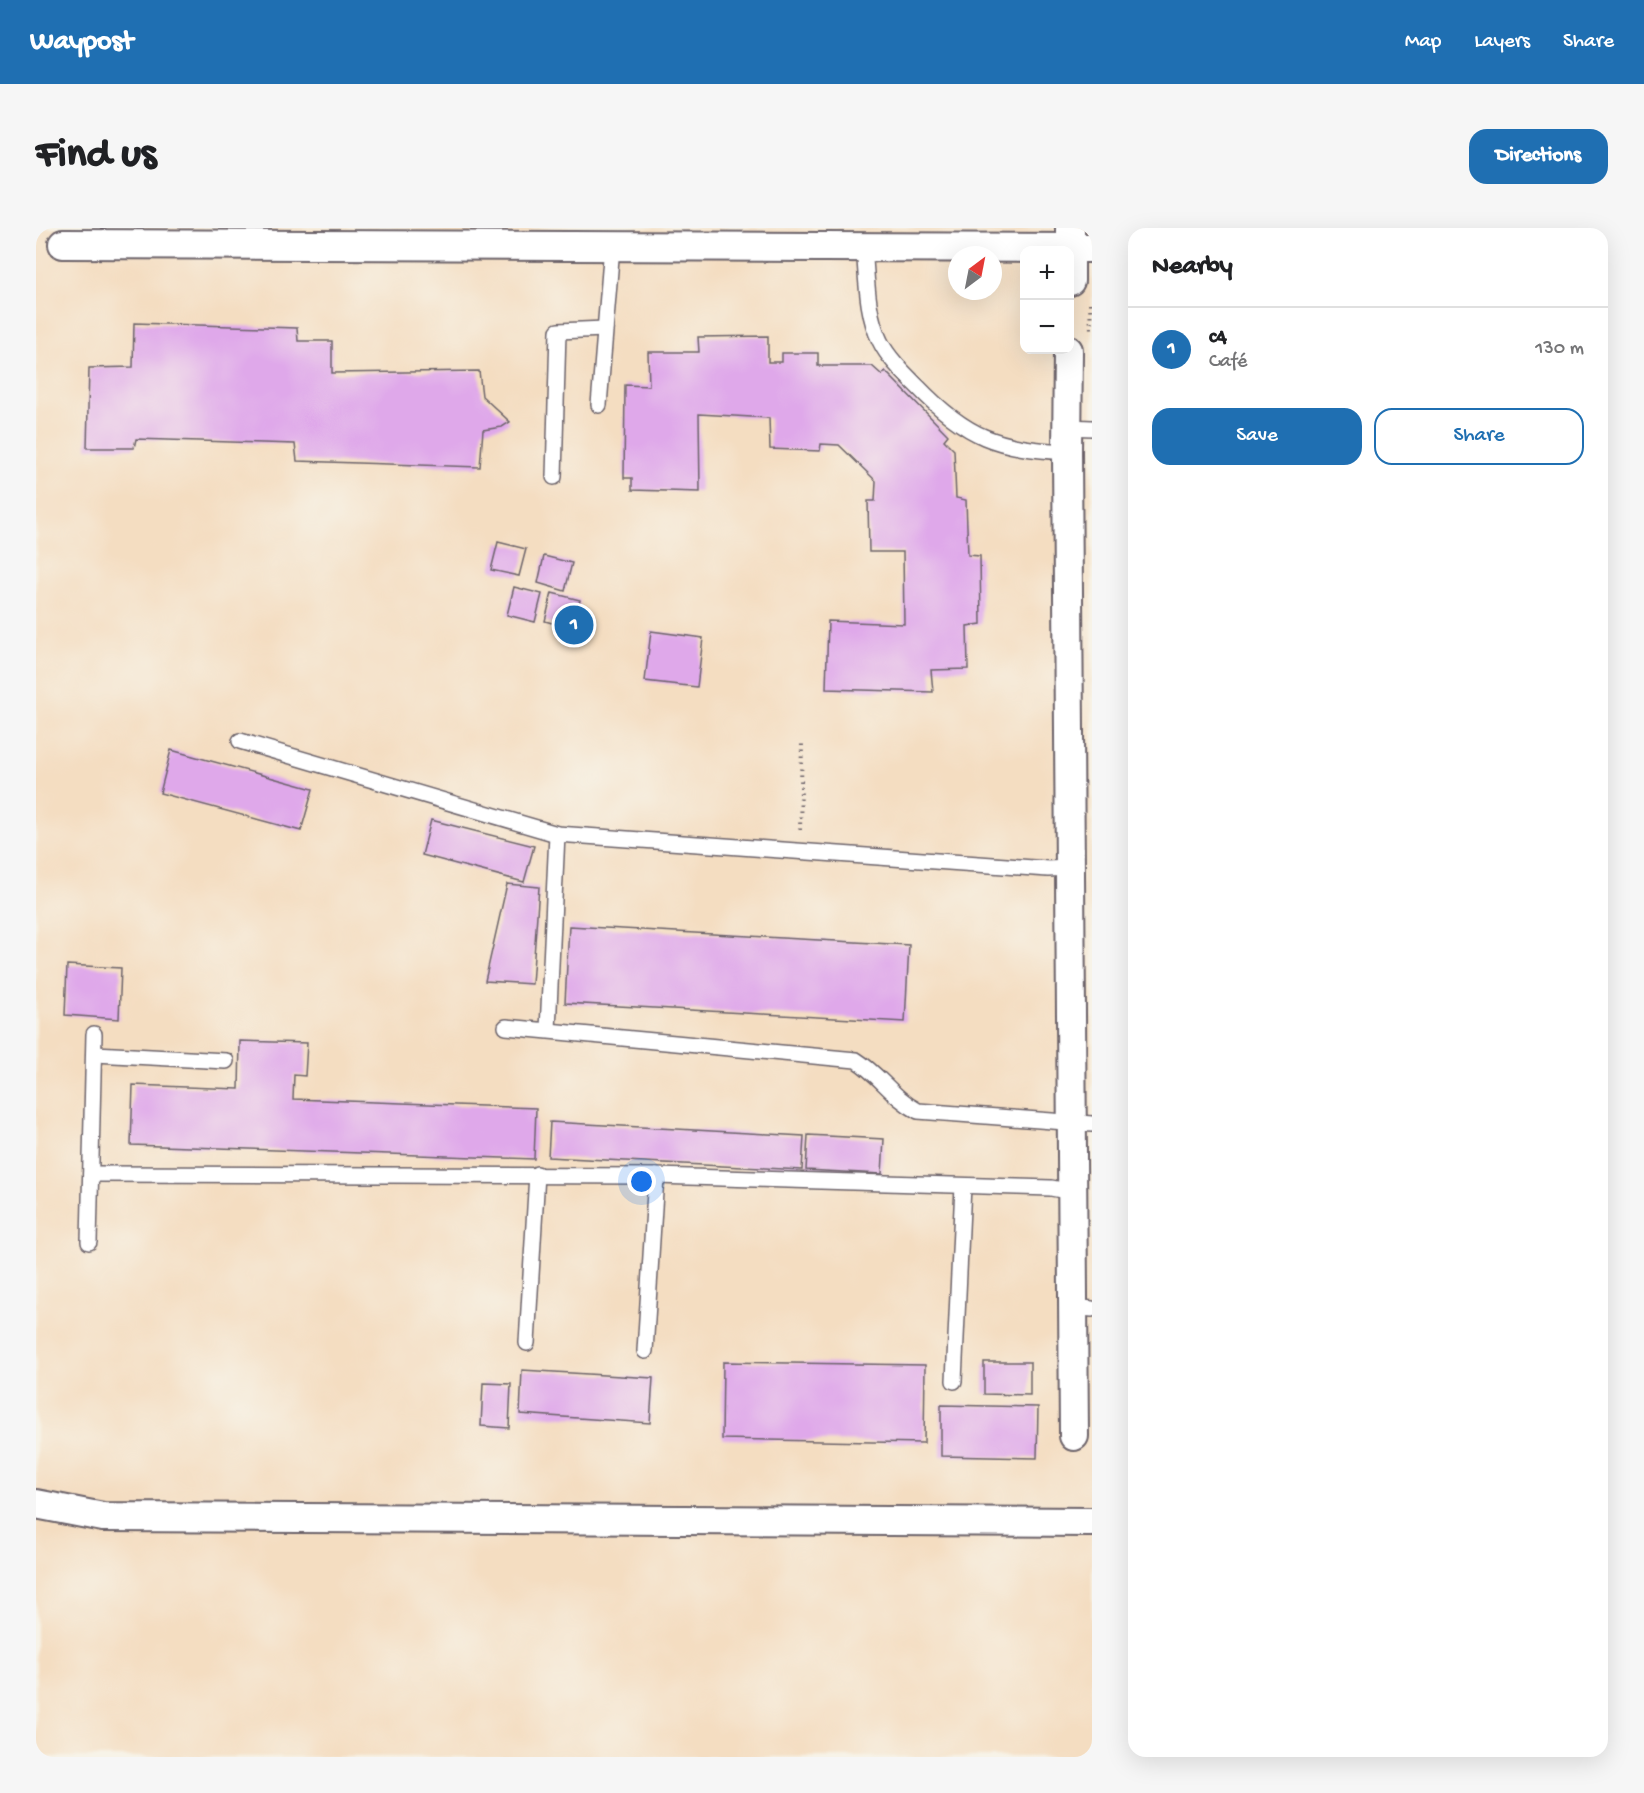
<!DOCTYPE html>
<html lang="en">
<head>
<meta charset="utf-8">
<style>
	:root { --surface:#fff; --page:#f6f6f6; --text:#202124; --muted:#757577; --line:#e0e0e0; --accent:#1f6fb2 }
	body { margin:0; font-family:"Gochi Hand",sans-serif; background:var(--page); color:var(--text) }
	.controls { position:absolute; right:18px; top:18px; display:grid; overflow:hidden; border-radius:12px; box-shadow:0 6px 24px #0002 }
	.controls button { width:54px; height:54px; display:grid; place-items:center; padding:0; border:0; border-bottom:2px solid var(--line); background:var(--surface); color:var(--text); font:30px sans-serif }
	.compass { position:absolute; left:912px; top:18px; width:54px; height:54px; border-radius:50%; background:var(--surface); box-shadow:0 6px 24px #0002; rotate:32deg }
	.you { position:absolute; left:606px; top:954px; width:21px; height:21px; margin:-15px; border:4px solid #fff; border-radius:50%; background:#1a73e8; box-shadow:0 0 0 9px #1a73e833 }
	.badge { display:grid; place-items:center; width:39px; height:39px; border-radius:50%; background:var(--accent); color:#fff; font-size:20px; font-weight:700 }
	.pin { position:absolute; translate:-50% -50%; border:3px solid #fff; box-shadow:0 2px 6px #0006 }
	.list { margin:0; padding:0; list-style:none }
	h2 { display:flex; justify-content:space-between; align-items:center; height:78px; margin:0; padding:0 24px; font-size:26px }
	h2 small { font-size:20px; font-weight:400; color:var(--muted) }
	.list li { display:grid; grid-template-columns:39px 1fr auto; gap:18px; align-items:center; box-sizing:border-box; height:84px; padding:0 24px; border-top:2px solid var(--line) }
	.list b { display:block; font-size:22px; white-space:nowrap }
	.list p { margin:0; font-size:20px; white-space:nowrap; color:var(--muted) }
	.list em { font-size:20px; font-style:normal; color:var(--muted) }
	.actions { display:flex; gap:12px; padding:18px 24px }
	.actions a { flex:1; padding:14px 0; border:2px solid var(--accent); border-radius:18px; text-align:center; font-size:21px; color:var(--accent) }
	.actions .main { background:var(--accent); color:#fff }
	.map { position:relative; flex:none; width:1056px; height:1529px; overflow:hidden; border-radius:18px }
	header { display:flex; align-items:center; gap:36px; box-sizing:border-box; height:84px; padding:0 30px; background:var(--accent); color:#fff }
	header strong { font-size:28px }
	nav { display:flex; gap:33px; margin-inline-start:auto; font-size:21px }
	.intro { display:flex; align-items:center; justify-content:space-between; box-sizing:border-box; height:144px; padding:0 36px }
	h1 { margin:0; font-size:42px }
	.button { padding:15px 27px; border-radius:18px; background:var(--accent); color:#fff; font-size:21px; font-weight:700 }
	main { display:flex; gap:36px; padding:0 36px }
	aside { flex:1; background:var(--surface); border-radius:18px; box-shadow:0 6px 24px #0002 }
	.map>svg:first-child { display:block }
	.building { fill:#dfa8ea }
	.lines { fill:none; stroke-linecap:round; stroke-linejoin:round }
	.service-casing { stroke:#6c636a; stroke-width:18 }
	.minor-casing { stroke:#6c636a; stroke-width:32 }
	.path { stroke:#6c636a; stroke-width:4; stroke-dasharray:1.5 4.5; stroke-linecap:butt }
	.service { stroke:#fff; stroke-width:15 }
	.minor { stroke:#fff; stroke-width:28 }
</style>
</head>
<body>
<header>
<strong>Waypost</strong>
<nav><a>Map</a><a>Layers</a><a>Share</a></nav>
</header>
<div class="intro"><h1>Find us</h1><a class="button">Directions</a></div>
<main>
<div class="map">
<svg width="1056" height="1529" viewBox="0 0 1056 1529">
	<rect width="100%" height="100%" fill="#f7f3e8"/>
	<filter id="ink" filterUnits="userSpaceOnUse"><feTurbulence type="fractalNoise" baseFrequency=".0167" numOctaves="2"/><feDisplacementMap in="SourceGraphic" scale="12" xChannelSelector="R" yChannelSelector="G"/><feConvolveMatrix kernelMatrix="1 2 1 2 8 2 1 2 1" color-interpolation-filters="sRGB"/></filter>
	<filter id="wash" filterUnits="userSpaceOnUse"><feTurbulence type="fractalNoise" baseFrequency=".008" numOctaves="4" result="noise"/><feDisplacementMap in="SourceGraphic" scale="24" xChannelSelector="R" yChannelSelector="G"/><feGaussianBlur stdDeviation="1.35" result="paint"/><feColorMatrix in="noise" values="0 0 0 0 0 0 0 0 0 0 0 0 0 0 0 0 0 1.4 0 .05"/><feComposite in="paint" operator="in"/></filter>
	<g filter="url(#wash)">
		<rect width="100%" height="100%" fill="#f4ddc1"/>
		<g id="blocks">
			<!-- building -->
			<g class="building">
				<polygon points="98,95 261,100 262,113 296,113 296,145 443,143 446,168 474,194 466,199 447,202 444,239 261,233 259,216 100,211 98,220 51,220 53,140 97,139"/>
				<polygon points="732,108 732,134 746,134 746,125 782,125 782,138 836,138 846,147 849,143 912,207 908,212 918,222 920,270 930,272 932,327 944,328 945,396 931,398 932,441 895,442 897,464 790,461 792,393 868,396 867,324 833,324 832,273 839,273 840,253 803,217 785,216 784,223 734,221 733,190 663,186 664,264 596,262 596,250 588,250 589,157 613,158 612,124 663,124 662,109"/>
				<polygon points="462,314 490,321 483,348 455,342"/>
				<polygon points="508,328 536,335 529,363 502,355"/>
				<polygon points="478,359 506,366 499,394 471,387"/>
				<polygon points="516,365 544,372 537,401 509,393"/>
				<polygon points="615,403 667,410 661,459 609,453"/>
				<polygon points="135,522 277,561 265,603 124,565"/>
				<polygon points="395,592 498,618 488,654 386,627"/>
				<polygon points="471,656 503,659 496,756 449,753"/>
				<polygon points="533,698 873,717 869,794 529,775"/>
				<polygon points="31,737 85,740 83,791 29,787"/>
				<polygon points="204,813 271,815 269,848 258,847 257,871 500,880 498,931 95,917 97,857 203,861"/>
				<polygon points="514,894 768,908 766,942 512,929"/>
				<polygon points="772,907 848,911 846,946 770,942"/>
				<polygon points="687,1134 889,1137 888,1215 686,1211"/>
				<polygon points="948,1134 994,1134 994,1167 948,1166"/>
				<polygon points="486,1142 617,1150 614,1195 484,1186"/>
				<polygon points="447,1155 475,1156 473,1200 445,1198"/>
				<polygon points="905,1177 1002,1179 1001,1230 905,1228"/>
			</g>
		</g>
	</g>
	<g filter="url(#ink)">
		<use href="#blocks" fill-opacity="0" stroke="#6c636a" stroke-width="1.5"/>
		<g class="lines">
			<!-- service casing -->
			<g class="service-casing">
				<g id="service">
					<path d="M 828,19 C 831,50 830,85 844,113 C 852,130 869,146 882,159 C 931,210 961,220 1031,224"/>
					<polyline points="563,177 576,18"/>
					<polyline points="1030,199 1056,200"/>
					<polyline points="518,249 522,103 569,101"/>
					<polyline points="204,513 521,606 1012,641 1034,640"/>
					<path d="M 470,799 L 820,832 C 844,847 856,869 882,883 L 1056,896"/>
					<polyline points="512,802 521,606"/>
					<polyline points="59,826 190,833"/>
					<polyline points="55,946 620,948 1015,960 1037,964"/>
					<polyline points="53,1014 58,806"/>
					<polyline points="1037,1079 1056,1081"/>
					<polyline points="491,1115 501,946"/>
					<polyline points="609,1123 620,948"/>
					<polyline points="918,1153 927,958"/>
				</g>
			</g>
			<!-- minor casing -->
			<g class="minor-casing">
				<g id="minor">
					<polyline points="27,16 1056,20"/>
					<polyline points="1034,53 1034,0"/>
					<polyline points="1032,122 1031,224 1038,1208"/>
					<polyline points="0,1276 67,1289 1056,1294"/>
				</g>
			</g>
			<!-- path -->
			<g class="path">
				<polyline points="1054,75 1055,103"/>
				<polyline points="764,602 766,515"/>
			</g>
			<!-- service -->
			<use href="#service" class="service"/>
			<!-- minor -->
			<use href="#minor" class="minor"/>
		</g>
	</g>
</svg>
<div class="controls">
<button>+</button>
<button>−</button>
</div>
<svg class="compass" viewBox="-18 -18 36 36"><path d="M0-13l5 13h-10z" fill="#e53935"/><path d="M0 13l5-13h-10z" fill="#757577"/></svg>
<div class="you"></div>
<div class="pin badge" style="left:538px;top:397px">1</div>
</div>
<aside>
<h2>Nearby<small></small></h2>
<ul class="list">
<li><span class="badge">1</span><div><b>c4</b><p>Café</p></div><em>130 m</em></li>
</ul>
<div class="actions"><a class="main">Save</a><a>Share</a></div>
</aside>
</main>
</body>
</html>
